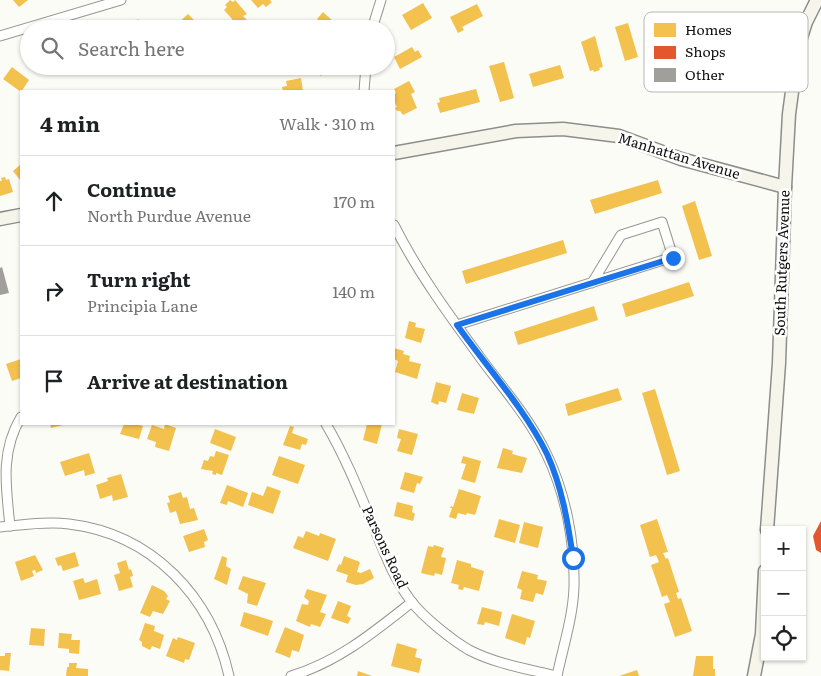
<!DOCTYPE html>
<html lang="en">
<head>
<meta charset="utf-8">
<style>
	:root { --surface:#fff; --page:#f2f2f2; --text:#202124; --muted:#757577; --line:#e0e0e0 }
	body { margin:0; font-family:Literata,serif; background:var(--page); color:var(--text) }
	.controls { position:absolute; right:15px; bottom:15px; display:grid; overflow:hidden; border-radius:0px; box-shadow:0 1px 4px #0004 }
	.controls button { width:45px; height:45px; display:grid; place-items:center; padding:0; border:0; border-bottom:1px solid var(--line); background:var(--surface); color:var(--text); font:25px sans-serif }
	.stop { position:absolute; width:15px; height:15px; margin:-11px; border:4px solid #1a73e8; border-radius:50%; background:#fff }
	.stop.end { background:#1a73e8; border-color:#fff; box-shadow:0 1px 5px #0008 }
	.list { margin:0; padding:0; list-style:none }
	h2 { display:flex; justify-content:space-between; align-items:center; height:65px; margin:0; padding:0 20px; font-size:21px }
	h2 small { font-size:16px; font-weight:400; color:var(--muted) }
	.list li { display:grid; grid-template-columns:32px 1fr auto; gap:15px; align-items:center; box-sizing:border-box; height:90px; padding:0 20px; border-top:1px solid var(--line) }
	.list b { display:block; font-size:19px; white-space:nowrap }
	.list p { margin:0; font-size:16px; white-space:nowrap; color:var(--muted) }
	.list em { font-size:16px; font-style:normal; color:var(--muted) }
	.icon { flex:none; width:28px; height:28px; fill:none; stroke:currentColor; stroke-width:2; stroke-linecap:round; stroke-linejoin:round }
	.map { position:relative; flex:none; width:821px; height:676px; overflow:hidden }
	.search { position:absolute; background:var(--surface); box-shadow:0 1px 4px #0004; left:20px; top:20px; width:375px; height:55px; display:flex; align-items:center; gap:12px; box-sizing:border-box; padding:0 18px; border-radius:28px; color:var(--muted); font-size:19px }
	.panel { position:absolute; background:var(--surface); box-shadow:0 1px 4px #0004; left:20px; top:90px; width:375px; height:335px; border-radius:0px }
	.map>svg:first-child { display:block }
	.homes { fill:#f2c14e }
	.shops { fill:#e4572e }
	.building { fill:#a09f9c }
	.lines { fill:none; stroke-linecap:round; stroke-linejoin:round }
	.street-casing { stroke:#969694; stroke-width:11 }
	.secondary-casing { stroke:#8d8d8b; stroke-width:15 }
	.street { stroke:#fffffe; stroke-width:9 }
	.secondary { stroke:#f6f5eb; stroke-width:12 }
	.route { stroke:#1a73e8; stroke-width:6 }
	.labels { text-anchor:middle; stroke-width:5; stroke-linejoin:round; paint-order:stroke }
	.street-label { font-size:14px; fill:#101010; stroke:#fff }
	.key { fill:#fff; stroke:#b7b7b7; stroke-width:1 }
	.key-label { font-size:14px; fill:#101010 }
</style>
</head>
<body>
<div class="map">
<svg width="821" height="676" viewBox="0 0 821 676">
	<rect width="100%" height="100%" fill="#fcfcf7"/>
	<!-- homes -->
	<g class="homes">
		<polygon points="13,0 28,0 19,7"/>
		<polygon points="230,0 233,2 235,0 247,14 243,16 247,20 239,27 224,10 227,7 225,5"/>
		<polygon points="251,0 270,0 272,2 266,7 263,4 258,8"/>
		<polygon points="423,3 432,18 411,30 402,15"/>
		<polygon points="477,4 483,16 462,27 464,30 458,33 450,17"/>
		<polygon points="323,12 335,23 329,29 327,29 317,19"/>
		<polygon points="188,14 203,29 182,29 177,24"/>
		<polygon points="138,19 148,29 128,29"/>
		<polygon points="628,23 638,57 625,61 615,27"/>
		<polygon points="595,36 603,67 599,68 600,70 594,72 593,70 590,71 581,42"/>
		<polygon points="412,47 415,52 418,50 422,57 400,69 394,57"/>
		<polygon points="504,62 514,98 500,102 489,66"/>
		<polygon points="560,65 564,78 533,87 529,74"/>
		<polygon points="55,66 72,66 65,74"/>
		<polygon points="309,66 330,66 321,76"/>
		<polygon points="12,67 29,80 21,92 3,79"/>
		<polygon points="301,78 303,91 283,91 282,87 287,86 286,81"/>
		<polygon points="409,81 415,92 411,94 417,108 403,115 400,111 397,111 395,108 397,107 394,101 394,95 396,93 394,89"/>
		<polygon points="476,89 480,102 440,113 437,103 440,102 439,98"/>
		<polygon points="21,164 21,179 20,180 13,171"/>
		<polygon points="5,177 6,180 9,179 13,192 0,196 0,181 2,181 1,178"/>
		<polygon points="658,180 662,193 595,214 590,200"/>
		<polygon points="695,201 712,256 699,260 682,206"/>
		<polygon points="563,240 567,253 466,284 462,271"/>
		<polygon points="689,282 694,296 626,317 622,304"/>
		<polygon points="594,306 598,320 518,345 514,332"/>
		<polygon points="409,321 416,323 415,327 425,329 421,343 405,338"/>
		<polygon points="394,348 404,351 403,354 410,356 409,361 421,364 417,379 395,372 398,361 394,359"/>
		<polygon points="21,359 21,378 12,381 6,364"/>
		<polygon points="436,382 451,386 446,403 439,401 438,405 431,402"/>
		<polygon points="618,388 622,400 568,416 565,404"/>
		<polygon points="655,389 680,471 667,475 642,393"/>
		<polygon points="462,393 479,398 474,414 457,410"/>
		<polygon points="50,424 67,424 51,428"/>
		<polygon points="124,424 140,424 139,425 143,426 139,439 120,434"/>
		<polygon points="165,424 176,428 169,451 155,447 156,442 147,439 152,425 164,429"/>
		<polygon points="367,424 382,424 377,444 363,440"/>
		<polygon points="290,426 294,427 292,433 308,439 306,445 302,444 300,450 283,445"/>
		<polygon points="215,429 236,437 231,451 210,443"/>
		<polygon points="399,429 418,434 412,455 397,451 401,439 397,438"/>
		<polygon points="503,448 513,451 512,454 527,458 522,473 497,468"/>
		<polygon points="216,451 229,455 222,475 216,473 216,475 212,474 213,471 201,469 204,460 208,461 210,456 214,457"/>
		<polygon points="89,453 95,473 85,476 84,470 65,476 60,462"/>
		<polygon points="279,456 305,465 298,484 272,475"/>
		<polygon points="463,456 481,461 475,483 461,479 466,464 461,463"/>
		<polygon points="405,472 423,477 420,484 417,483 414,493 400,489"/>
		<polygon points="121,474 128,497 113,501 112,495 100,499 96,485 108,481 107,478"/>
		<polygon points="227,485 248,493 243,507 228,501 227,505 220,503"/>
		<polygon points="267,486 281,491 273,514 248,505 252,492 263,496"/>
		<polygon points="459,489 481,496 475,515 467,513 466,515 458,513 456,519 449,517 452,508 450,508 451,506 453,507"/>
		<polygon points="181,492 183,498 187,497 190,509 194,508 198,520 180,524 176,511 170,513 167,503 170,502 168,496"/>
		<polygon points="397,502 413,506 412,512 415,514 413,521 394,516"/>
		<polygon points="499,519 520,525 515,543 494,537"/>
		<polygon points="657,519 668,552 663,553 666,559 668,558 679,592 676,593 678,599 681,598 692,631 675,637 664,604 670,602 667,595 662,597 651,565 659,562 656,555 650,557 640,525"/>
		<polygon points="524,522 543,527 538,548 519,543"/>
		<polygon points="204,529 208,540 204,542 205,547 189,552 183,536"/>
		<polygon points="306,531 319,536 320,533 336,539 328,561 293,548 298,536 303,538"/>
		<polygon points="434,545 444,548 441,557 446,558 442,575 435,573 434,576 421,573 428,546 433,547"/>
		<polygon points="75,552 79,566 63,571 61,565 58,566 55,558"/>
		<polygon points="35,555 43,570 36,573 35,570 32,571 34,576 21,581 15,562"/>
		<polygon points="222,556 227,558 226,566 231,569 227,585 214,579"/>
		<polygon points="344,556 360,562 357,572 361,573 370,569 374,578 363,584 356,585 346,582 348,575 336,571 339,564 341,565"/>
		<polygon points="126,560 129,570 131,569 133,576 130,577 133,587 119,591 114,575 120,573 117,563"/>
		<polygon points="457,560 471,564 471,567 484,571 479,591 464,587 463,590 458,589 459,585 451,583"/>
		<polygon points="522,571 538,575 537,579 547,581 543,595 536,593 533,602 520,599 522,590 517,588"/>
		<polygon points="243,576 266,583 257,606 247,603 248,594 238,589"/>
		<polygon points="83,578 85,583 97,579 101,594 79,600 73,581"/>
		<polygon points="152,585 164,591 168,596 166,599 170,601 163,614 153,611 150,617 140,613"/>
		<polygon points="307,589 327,595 320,612 326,614 320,627 311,624 310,627 296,621 302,604 308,605 309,601 304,597"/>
		<polygon points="338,601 351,606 347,616 351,618 348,624 331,618"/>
		<polygon points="482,607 502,612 499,626 485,622 484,625 477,624"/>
		<polygon points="244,612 273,621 268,636 240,626"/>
		<polygon points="512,614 535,621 530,638 527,637 525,645 505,638"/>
		<polygon points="145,623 155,626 154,631 164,635 160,649 152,646 150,650 142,646 142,642 139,640"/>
		<polygon points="285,627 304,635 299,652 292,650 290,658 275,652"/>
		<polygon points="31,628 45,629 44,646 29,645"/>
		<polygon points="59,633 72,634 71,640 80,640 79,654 69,653 69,649 58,648"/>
		<polygon points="178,637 195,643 189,660 185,659 184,663 166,656 173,638 177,640"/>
		<polygon points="397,643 417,649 415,657 422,659 419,673 391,666"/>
		<polygon points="5,653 11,653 9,671 0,670 0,656 5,656"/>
		<polygon points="696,656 713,656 713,669 715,669 715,676 693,676"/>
		<polygon points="69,663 77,663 76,668 88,669 88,676 66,676 67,667 69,667"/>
		<polygon points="637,670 639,676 619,676"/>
		<polygon points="358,671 372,676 357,676"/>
	</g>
	<!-- shops -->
	<polygon class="shops" points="821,521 821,553 816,550 813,536"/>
	<!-- building -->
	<polygon class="building" points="2,267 9,293 0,295 0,268"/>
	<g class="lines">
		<!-- street casing -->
		<g class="street-casing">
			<g id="street">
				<polyline points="372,29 381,0"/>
				<polyline points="0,36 121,0"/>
				<polyline points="364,91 366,66"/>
				<path d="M 394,225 C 419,275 452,319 485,364 C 507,393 531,421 547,455 C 566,495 575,543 574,587 C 573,617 563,647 557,676"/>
				<polyline points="457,325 673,257 662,222 621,235 592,283"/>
				<path d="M 326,424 C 346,458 360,494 375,530 C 385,555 395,580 411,601 C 423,617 452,640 469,650 C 496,664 528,669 557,676"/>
				<path d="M 10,526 C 6,487 0,452 21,417"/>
				<path d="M 0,527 C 22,525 47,521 69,524 C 152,534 211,596 229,676"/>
				<path d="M 291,676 C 338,662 374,632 412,602"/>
			</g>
		</g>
		<!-- secondary casing -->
		<g class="secondary-casing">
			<g id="secondary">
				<polyline points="394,153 516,131 563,129 619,136 681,159 785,187"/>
				<polyline points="0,219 21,215"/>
				<polyline points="767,530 779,363 785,187 789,114 798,47 806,22 817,0"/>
				<polyline points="754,676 762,634 765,571"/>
			</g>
		</g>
		<!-- street -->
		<use href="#street" class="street"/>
		<!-- secondary -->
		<use href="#secondary" class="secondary"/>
	</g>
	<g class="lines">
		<!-- route -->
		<path class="route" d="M 573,558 C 568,523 562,487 547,454 C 525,409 486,366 457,325 L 673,258"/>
	</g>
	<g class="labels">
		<!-- street labels -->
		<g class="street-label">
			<text transform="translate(679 156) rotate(17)" y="5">Manhattan Avenue</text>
			<text transform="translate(782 263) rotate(-88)" y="5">South Rutgers Avenue</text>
			<text transform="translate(385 547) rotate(65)" y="5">Parsons Road</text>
		</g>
	</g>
	<!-- legend -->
	<rect x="644" y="12" width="164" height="80" rx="8" class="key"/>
	<rect x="654" y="23" width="22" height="14" fill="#f2c14e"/>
	<rect x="654" y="46" width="22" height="13" fill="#e4572e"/>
	<rect x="654" y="68" width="22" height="14" fill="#a09f9c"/>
	<g class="key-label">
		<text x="685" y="35">Homes</text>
		<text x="685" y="57">Shops</text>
		<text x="685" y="80">Other</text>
	</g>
</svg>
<div class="controls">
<button>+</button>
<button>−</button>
<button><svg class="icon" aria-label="locate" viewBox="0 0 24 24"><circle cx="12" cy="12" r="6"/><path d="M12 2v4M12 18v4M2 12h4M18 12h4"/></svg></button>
</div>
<div class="stop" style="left:573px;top:558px"></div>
<div class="stop end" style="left:673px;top:258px"></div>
<div class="search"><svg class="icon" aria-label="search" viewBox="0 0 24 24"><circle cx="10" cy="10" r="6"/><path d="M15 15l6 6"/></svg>Search here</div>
<section class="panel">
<h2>4 min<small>Walk · 310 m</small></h2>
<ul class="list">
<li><svg class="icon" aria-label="ahead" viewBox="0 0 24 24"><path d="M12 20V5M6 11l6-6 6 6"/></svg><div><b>Continue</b><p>North Purdue Avenue</p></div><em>170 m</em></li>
<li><svg class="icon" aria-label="right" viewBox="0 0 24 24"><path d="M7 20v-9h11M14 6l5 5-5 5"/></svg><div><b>Turn right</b><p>Principia Lane</p></div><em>140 m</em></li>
<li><svg class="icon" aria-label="arrive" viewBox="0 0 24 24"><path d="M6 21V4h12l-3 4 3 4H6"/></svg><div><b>Arrive at destination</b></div></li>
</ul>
</section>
</div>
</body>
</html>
